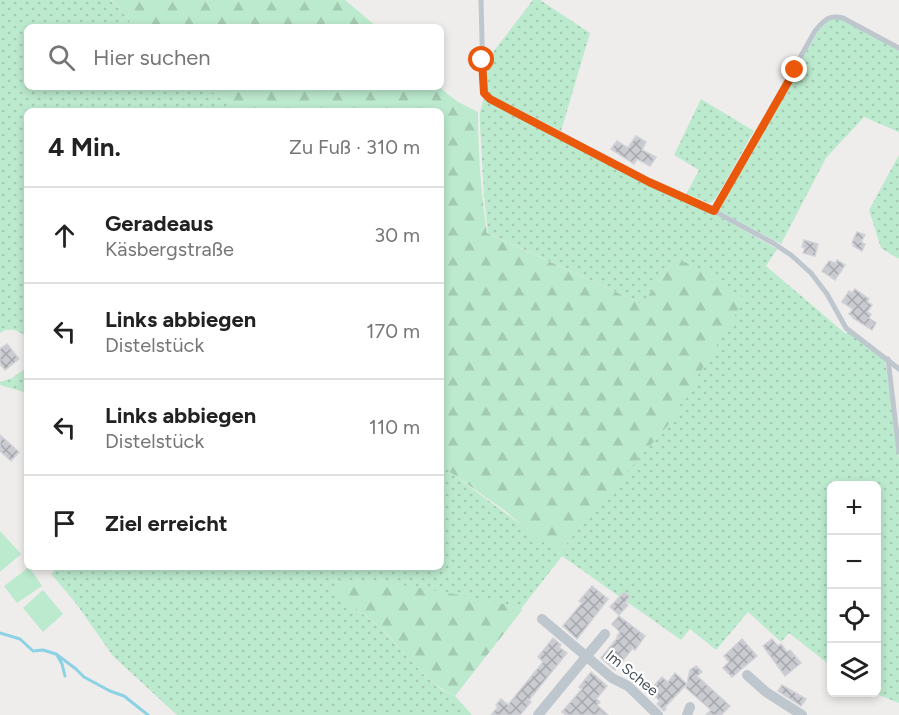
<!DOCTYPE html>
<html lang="de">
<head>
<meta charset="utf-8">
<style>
	:root { --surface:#fff; --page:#f6f6f6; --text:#222; --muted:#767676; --line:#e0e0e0 }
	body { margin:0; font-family:Figtree,sans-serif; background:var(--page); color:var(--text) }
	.controls { position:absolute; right:18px; bottom:18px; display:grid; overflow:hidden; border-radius:9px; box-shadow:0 3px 9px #0003 }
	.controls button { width:54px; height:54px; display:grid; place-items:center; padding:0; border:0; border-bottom:2px solid var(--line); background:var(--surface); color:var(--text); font:30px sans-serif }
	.stop { position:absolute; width:18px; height:18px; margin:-14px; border:4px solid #ea580c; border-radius:50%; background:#fff }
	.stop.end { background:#ea580c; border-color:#fff; box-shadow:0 2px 6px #0008 }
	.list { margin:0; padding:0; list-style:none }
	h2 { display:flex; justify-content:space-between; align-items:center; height:78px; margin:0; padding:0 24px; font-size:26px }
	h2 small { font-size:20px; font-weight:400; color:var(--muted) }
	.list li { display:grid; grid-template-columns:39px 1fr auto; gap:18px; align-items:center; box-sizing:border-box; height:96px; padding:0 24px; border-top:2px solid var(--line) }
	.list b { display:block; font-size:22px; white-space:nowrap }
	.list p { margin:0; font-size:20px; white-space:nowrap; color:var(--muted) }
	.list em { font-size:20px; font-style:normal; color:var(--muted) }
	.icon { flex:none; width:33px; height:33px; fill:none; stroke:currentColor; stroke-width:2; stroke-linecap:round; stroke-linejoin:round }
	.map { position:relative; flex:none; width:899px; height:715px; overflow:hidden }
	.search { position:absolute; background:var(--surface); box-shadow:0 3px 9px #0003; left:24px; top:24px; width:420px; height:66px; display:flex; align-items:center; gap:15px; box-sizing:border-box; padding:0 21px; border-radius:9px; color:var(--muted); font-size:22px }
	.panel { position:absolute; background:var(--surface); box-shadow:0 3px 9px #0003; left:24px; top:108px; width:420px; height:462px; border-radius:9px }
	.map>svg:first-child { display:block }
	.grass { fill:url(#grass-dots) }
	.forest { fill:url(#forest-firs) }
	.green { fill:#bceace }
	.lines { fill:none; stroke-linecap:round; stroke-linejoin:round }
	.stream { stroke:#8cd2e5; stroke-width:3 }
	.building { fill:url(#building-cross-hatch); stroke:#d0d2d7; stroke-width:1.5 }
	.service { stroke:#bec6ce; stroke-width:5 }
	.minor { stroke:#bec6ce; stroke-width:10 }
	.route { stroke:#ea580c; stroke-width:8 }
	.labels { text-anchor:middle; stroke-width:4.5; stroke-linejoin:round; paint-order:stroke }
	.street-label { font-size:15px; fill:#464f58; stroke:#fff }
</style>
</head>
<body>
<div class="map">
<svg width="899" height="715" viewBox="0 0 899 715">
	<defs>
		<pattern id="grass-dots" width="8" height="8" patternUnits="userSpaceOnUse" patternTransform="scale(1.5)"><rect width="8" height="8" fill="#bceace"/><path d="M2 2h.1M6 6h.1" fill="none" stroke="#a3cab3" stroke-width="1.8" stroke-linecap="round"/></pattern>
		<pattern id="forest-firs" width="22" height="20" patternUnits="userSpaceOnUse" patternTransform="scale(1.5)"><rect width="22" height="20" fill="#bceace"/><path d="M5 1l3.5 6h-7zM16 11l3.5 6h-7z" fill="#a3cab3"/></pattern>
		<pattern id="building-cross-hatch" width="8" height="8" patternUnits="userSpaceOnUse" patternTransform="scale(1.5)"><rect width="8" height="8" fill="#cacbd1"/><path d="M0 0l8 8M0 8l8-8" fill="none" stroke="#a6a7ac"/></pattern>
	</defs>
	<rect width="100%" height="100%" fill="#efecec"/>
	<!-- grass -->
	<g class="grass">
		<path d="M 0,0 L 110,0 L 120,9 L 134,27 L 27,27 L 27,87 L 204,87 L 243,111 L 27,111 L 27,337 C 18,331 10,326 0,333 Z"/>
		<polygon points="533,0 540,0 590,33 561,131 491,96 487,89 487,60"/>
		<polygon points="836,19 843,20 899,50 899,132 864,117 826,158 781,244 719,211 753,146 817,33 828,20"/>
		<polygon points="484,98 530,123 649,184 715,214 777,249 766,266 846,334 847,331 885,360 899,459 899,703 874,693 876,692 876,486 832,486 831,666 789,633 781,642 748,612 716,650 690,629 681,640 562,556 520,610 508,605 413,587 333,590 383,630 424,675 442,690 455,696 472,715 177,715 113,656 75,602 51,574 59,567 441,567 441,466 449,458 450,472 559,553 584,522 706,273 676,258 642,304 488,233 484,197 480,125 480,112"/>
		<polygon points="701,99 754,131 716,198 712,202 709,203 686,194 699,170 674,155"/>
		<polygon points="899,155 899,259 881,248 869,210"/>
		<polygon points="27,364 27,393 0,385 0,382 12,378 26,368"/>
	</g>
	<!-- forest -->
	<g class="forest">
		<polygon points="111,0 345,0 377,27 134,27 120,9"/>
		<path d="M 204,87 L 439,87 L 458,102 L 478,112 C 478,152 481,193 487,233 L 642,304 L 676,258 L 706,272 L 745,299 L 668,425 L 584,522 L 559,553 L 537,538 L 504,510 L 450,472 L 449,458 L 441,466 L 441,111 L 243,111 Z"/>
		<path d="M 340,580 C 397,581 453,594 508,605 L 520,610 L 523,609 L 455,696 C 424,682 407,654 384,631 C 368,616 349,605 333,590 L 334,586 Z"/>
	</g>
	<!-- green -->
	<g class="green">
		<polygon points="0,531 21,554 0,572"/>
		<polygon points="29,567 42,586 17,603 4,586"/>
		<polygon points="43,590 63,614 43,632 23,608"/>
	</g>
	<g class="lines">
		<!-- stream -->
		<g class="stream">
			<polyline points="0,633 20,639 33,651 43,650 56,654 76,669 84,677 110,691 124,696 148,715"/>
			<polyline points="57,655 62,664 65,676"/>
		</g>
	</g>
	<!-- building -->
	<g class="building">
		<polygon points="636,136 646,142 642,150 656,157 650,166 637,159 634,164 611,149 617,141 628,148"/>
		<polygon points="857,232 865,235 861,242 865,244 862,251 853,246 854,244 852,243"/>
		<polygon points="804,240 818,244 815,256 803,253 805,248 802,247"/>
		<polygon points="837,260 845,265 835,280 822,271 829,261 836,263"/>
		<polygon points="855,289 869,299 867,302 872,305 867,312 871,314 869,318 876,323 872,330 853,318 853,317 849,314 853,309 842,302 849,291 852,293"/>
		<polygon points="7,344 19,359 5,370 0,364 0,349"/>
		<polygon points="0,435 19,452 11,461 0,451"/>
		<polygon points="592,586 608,599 577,639 563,626 582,603 579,601"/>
		<polygon points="624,592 630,597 625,602 628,605 619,615 610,607"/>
		<polygon points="619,616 645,636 635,650 633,648 615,670 601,658 618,637 617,636 620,632 612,624"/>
		<polygon points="553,638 561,645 559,647 567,653 529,700 531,702 520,715 491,715 498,707 496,705 501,699 508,705 543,662 538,657"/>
		<polygon points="742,639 757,656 732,677 723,668 729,662 724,656"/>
		<polygon points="772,639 778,646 781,644 787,652 790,650 801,663 785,676 763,646"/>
		<polygon points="696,666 702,672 697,676 730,706 721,715 706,715 711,710 686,688 690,670"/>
		<polygon points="591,672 607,686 596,699 600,702 597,705 608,715 566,715 562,712 582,689 579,687"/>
		<polygon points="675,673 687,684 664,708 666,709 664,711 657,704 660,701 649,691 662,677 668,682"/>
		<polygon points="782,685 806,699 801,706 778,691"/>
	</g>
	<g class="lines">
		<!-- service -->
		<g class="service">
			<polyline points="481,0 483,78 484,93 490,99 649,182 714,211 773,243 791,255 811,273 827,294 846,328 899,369"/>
			<path d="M 714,211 L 735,177 L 751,145 L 815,31 C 824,21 828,14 843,18 L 899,48"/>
			<polyline points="888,359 899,452"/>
		</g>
		<!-- minor -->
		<g class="minor">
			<polyline points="542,619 612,678 628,686 658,715"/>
			<polyline points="747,675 766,692 802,715"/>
			<polyline points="538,715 605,634"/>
			<polyline points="687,715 690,707"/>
		</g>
	</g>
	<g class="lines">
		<!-- route -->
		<polyline class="route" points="482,60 484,93 490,99 649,182 714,211 795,70"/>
	</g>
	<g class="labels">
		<!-- street labels -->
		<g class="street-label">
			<text transform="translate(632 673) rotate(39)" y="5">Im Schee</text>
		</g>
	</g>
</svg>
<div class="controls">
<button>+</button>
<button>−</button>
<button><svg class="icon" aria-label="locate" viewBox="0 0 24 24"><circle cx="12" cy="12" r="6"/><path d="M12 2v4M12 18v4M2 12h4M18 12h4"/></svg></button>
<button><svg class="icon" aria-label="layers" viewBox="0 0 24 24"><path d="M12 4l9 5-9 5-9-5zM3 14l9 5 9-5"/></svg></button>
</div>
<div class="stop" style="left:482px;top:60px"></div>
<div class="stop end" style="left:795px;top:70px"></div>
<div class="search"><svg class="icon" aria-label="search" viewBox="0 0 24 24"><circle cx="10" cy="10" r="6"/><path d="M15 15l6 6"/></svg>Hier suchen</div>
<section class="panel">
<h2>4 Min.<small>Zu Fuß · 310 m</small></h2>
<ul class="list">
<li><svg class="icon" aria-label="ahead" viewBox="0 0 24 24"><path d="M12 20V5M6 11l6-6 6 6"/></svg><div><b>Geradeaus</b><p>Käsbergstraße</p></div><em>30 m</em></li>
<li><svg class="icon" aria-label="left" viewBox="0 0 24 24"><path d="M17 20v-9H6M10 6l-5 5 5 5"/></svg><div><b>Links abbiegen</b><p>Distelstück</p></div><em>170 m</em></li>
<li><svg class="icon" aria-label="left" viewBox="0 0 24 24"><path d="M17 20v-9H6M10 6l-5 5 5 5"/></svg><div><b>Links abbiegen</b><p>Distelstück</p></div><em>110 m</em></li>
<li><svg class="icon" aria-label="arrive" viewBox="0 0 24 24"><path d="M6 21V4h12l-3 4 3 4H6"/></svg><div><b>Ziel erreicht</b></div></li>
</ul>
</section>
</div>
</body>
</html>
